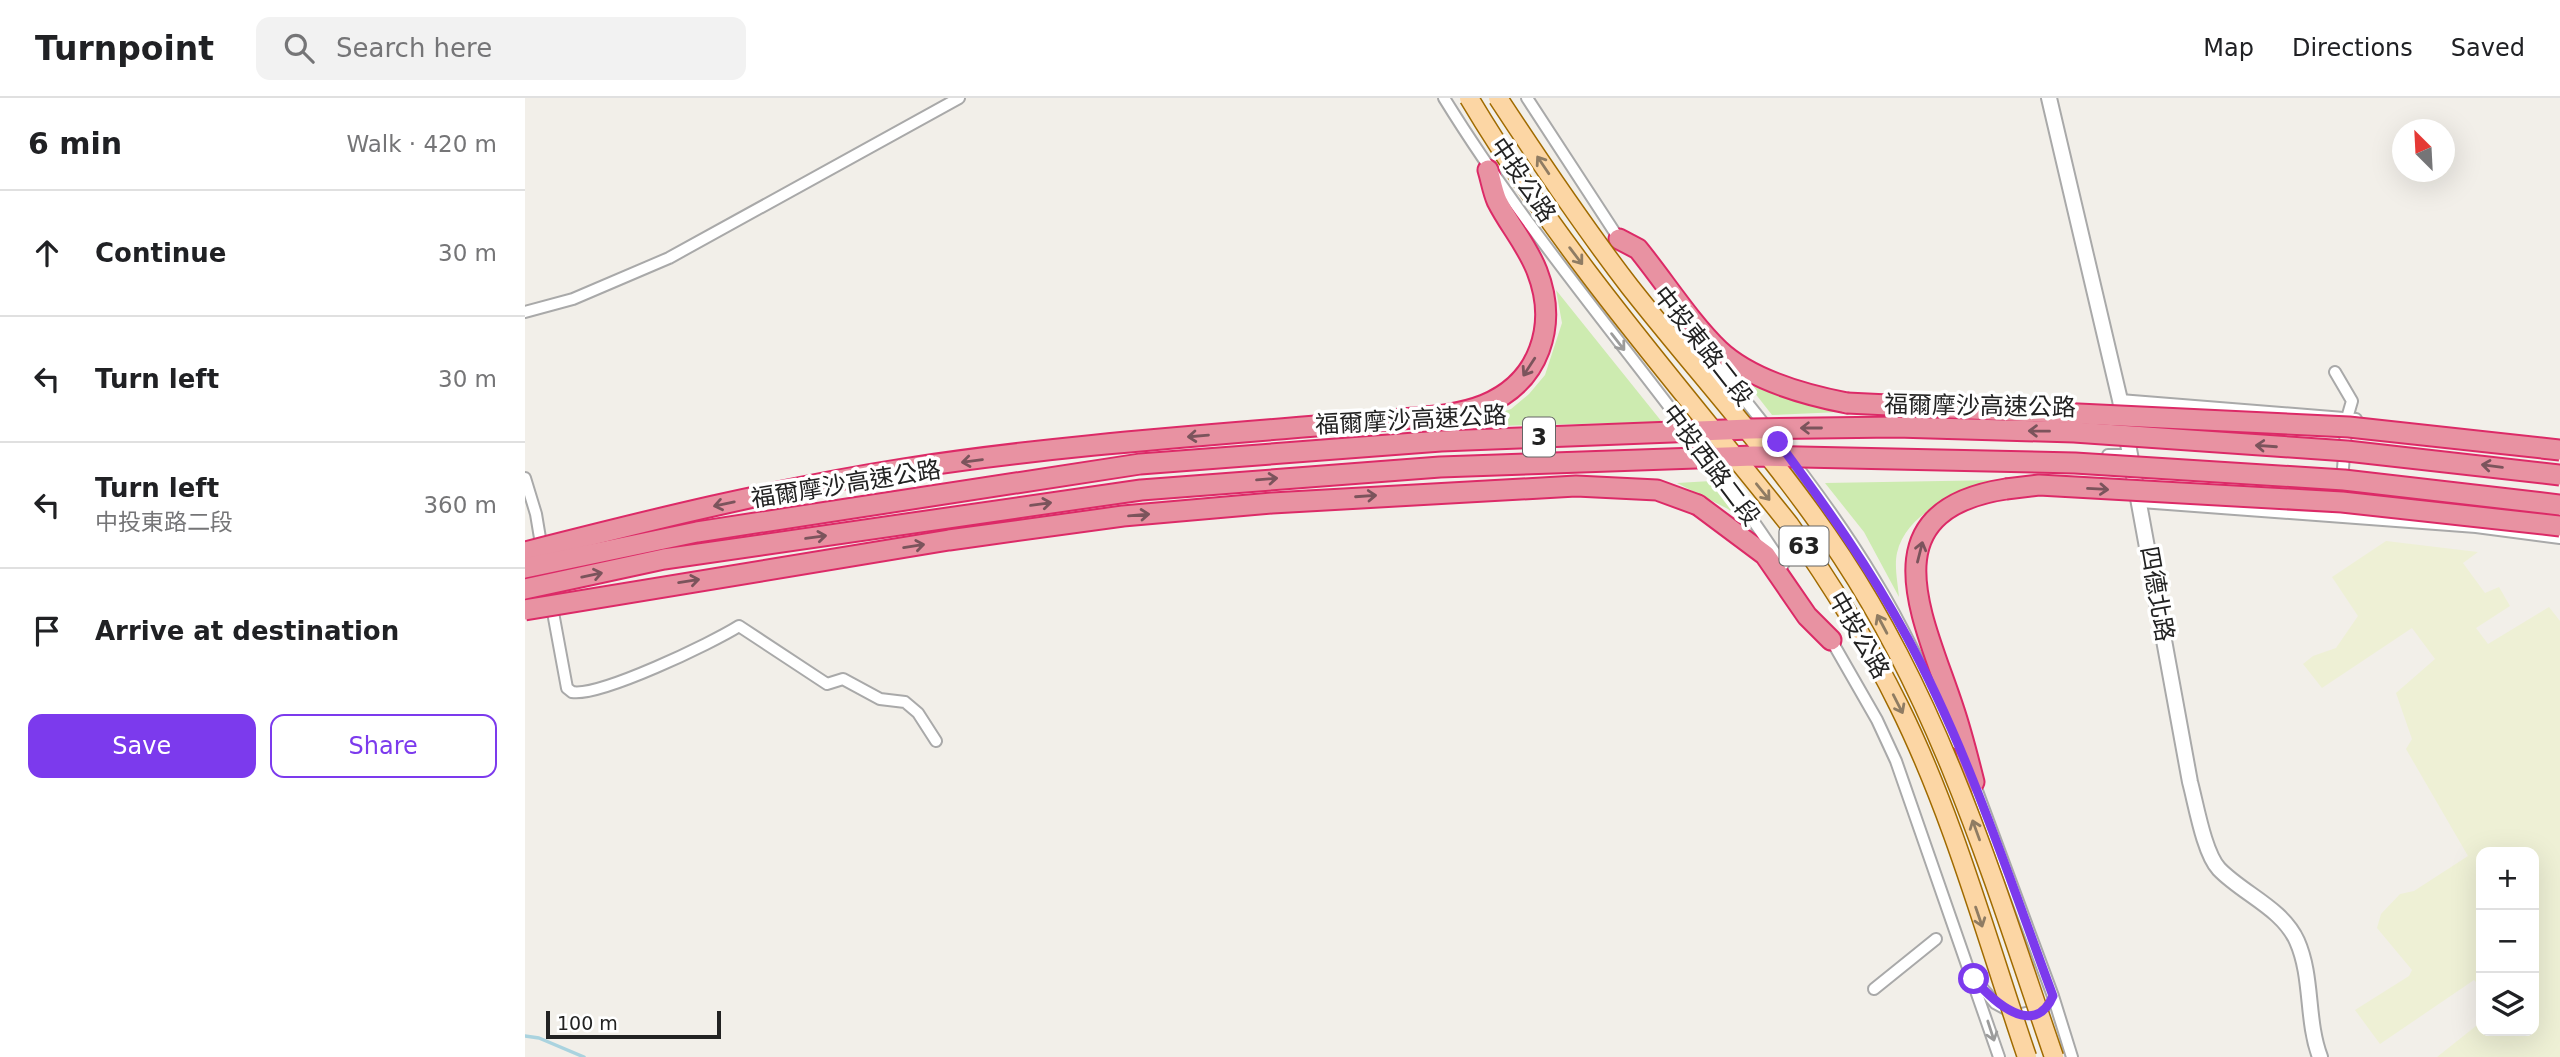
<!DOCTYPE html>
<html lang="en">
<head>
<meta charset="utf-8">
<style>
	:root { --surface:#fff; --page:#f2f2f2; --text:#202124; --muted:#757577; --line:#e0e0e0; --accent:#7c3aed }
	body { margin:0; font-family:"DejaVu Sans","Noto Sans TC",sans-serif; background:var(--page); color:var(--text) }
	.controls { position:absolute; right:21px; bottom:21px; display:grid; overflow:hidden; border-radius:14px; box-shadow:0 7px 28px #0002 }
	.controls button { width:63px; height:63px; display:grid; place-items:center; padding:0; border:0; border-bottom:2px solid var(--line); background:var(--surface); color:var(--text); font:35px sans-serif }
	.compass { position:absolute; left:1867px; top:21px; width:63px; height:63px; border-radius:50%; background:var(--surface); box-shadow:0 7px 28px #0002; rotate:336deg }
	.scale { position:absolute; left:21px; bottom:18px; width:175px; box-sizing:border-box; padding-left:7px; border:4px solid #222; border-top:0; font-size:19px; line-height:24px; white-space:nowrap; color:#222; -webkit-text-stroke:5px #fff; paint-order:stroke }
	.stop { position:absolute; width:21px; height:21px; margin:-16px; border:5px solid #7c3aed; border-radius:50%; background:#fff }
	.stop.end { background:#7c3aed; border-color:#fff; box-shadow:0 2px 7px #0008 }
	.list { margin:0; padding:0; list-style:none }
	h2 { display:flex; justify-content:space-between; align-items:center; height:91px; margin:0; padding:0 28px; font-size:30px }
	h2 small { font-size:23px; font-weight:400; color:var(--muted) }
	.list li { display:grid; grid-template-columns:46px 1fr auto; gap:21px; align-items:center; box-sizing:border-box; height:126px; padding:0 28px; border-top:2px solid var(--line) }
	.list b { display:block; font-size:26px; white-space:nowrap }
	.list p { margin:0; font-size:23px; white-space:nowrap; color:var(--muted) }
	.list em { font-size:23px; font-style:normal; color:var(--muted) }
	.actions { display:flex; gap:14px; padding:21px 28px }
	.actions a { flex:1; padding:16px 0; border:2px solid var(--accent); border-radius:14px; text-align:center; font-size:24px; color:var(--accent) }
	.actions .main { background:var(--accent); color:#fff }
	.icon { flex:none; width:38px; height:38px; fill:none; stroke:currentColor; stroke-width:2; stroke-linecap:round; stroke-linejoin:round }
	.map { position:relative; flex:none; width:2035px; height:959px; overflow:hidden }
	header { display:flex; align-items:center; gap:42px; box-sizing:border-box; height:98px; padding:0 35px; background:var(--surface); border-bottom:2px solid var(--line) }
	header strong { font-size:33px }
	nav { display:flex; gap:38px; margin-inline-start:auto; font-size:24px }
	.search { width:490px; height:63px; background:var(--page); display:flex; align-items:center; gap:18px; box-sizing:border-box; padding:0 24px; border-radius:14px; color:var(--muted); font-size:26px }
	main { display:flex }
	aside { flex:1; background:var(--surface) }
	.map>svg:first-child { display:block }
	.farmland { fill:#eef0d5 }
	.grass { fill:#cdebb0 }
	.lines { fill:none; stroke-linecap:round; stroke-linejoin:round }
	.stream { stroke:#aad3df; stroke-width:3.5 }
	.minor-casing { stroke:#a9a9a9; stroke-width:14 }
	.tertiary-casing { stroke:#a9a9a9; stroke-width:18 }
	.motorway-casing { stroke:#dc2a67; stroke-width:23 }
	.minor { stroke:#fff; stroke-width:10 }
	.tertiary { stroke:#fff; stroke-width:14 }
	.motorway { stroke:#e892a2; stroke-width:19 }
	.primary-bridge-casing { stroke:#a06b00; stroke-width:21; stroke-linecap:butt }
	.motorway-bridge-casing { stroke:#dc2a67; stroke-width:23; stroke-linecap:butt }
	.primary-bridge { stroke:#fcd6a4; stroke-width:18 }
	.motorway-bridge { stroke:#e892a2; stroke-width:19 }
	.oneway { stroke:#8f7c63 }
	.oneway2 { stroke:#9c9c9c }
	.oneway3 { stroke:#7b545c }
	.route { stroke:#7c3aed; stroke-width:9 }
	.labels { text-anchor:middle; stroke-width:7; stroke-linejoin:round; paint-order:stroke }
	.shield { fill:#fff; stroke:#646464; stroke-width:2 }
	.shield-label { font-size:23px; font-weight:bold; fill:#222 }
	.street-label { font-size:24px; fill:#222; stroke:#fff }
</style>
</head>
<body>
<header>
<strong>Turnpoint</strong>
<div class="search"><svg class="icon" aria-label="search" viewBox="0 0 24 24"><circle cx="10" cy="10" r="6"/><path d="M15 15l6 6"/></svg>Search here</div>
<nav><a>Map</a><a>Directions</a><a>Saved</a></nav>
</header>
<main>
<aside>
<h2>6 min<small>Walk · 420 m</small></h2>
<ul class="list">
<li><svg class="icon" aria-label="ahead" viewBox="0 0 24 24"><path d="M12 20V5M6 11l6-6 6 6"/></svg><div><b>Continue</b></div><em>30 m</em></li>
<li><svg class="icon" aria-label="left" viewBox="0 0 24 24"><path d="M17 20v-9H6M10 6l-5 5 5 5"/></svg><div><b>Turn left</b></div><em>30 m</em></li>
<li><svg class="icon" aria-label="left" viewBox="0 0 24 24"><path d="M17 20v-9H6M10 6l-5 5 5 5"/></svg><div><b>Turn left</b><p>中投東路二段</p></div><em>360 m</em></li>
<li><svg class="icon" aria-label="arrive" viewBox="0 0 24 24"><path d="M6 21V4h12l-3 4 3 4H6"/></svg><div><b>Arrive at destination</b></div></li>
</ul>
<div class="actions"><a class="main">Save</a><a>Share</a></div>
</aside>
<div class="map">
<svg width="2035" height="959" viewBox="0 0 2035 959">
	<rect width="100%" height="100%" fill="#f2efe9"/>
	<!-- farmland -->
	<polygon class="farmland" points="1861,443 1953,454 1938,465 1960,495 1974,489 1985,508 1951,530 1963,546 2024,509 2035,523 2035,959 1912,959 1956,924 1956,933 2009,933 2009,754 1956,754 1956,889 1949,882 1855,946 1830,912 1884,878 1887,872 1852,830 1856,816 1875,796 1889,793 1943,758 1881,651 1887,641 1871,595 1910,561 1887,530 1797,590 1778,566 1788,558 1811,550 1833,518 1807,479"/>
	<!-- grass -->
	<g class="grass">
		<polygon points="1031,192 1137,324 932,329 986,311 1004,296 1020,277 1037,225"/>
		<polygon points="1215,276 1265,300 1315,314 1247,317"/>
		<path d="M 1475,382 C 1438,394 1382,411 1372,455 C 1369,468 1373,486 1374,499 L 1339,434 L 1300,385 Z"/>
		<polygon points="1186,383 1218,425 1203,411 1152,385"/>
	</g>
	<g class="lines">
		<!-- stream -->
		<polyline class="stream" points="0,938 14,940 59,959"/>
		<!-- minor casing -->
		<g class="minor-casing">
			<g id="minor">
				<path d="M 919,0 C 1020,164 1153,306 1258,467"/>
				<polyline points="1002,0 1096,144"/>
				<polyline points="0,214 48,201 144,160 434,0"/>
				<path d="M 1172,242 C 1234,320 1299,397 1350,482 C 1382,534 1406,590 1431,645"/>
				<polyline points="1810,274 1827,303 1822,320 1815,408"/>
				<polyline points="1595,302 1831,321"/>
				<polyline points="1583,357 1606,357"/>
				<polyline points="0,380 11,416 17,452"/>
				<polyline points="1616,404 1951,429 2035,440"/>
				<path d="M 22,482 L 42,590 L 47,594 C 75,599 187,545 214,528 L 302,586 L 318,581 L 355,601 L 380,604 L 393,615 L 411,643"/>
				<polyline points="1305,540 1352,622 1371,663 1474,959"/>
				<polyline points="1448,682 1528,898 1547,959"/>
				<polyline points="1453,885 1470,905 1492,917 1518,911"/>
				<polyline points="1349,891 1411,841"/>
			</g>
		</g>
		<!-- tertiary casing -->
		<g class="tertiary-casing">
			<path id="tertiary" d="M 1524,0 L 1595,302 L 1665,684 C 1671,706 1679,755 1694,771 C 1718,796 1757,810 1772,843 C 1788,879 1781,922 1795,959"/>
		</g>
		<!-- motorway casing -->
		<g class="motorway-casing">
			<g id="motorway">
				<path d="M 1094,141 L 1113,151 C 1139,183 1165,224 1194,252 C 1226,282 1281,297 1322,305"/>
				<path d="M 863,322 C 895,319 929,319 959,307 C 1015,284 1033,227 1012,173 C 1002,147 984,127 972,103 C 968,94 966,82 963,72"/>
				<polyline points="1173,407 1240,457 1282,518 1306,542"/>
				<path d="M 1449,684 C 1443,660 1437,636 1429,612 C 1401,525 1338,413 1481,391"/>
			</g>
		</g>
		<!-- minor -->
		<use href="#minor" class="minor"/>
		<!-- tertiary -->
		<use href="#tertiary" class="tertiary"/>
		<!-- motorway -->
		<use href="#motorway" class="motorway"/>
		<!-- primary-bridge casing -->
		<g class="primary-bridge-casing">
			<g id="primary-bridge">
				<path d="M 944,0 C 1035,153 1154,288 1264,426 C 1305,484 1343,545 1374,608 C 1429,719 1462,842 1502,959"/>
				<path d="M 973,0 C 1015,64 1058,128 1105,189 C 1175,278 1254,363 1317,459 C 1418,612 1470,787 1529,959"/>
			</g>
		</g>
		<!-- motorway-bridge casing -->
		<g class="motorway-bridge-casing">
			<g id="motorway-bridge">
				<polyline points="1322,305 1824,329 2035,352"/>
				<polyline points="1481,391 1514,387 1817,404 2035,428"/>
				<path d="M 0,454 C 125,422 251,391 378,371 C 538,346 702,336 863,322"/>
				<polyline points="0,470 172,434 615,366 916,343 1225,331 1371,329 1549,334 1822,353 2035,377"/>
				<polyline points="0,491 139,461 616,392 915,369 1229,358 1550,365 1819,382 2035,407"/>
				<polyline points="0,512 424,442 598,418 747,405 1051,388 1132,392 1173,407"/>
			</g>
		</g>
		<!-- primary-bridge -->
		<use href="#primary-bridge" class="primary-bridge"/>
		<!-- motorway-bridge -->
		<use href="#motorway-bridge" class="motorway-bridge"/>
	</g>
	<!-- one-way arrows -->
	<defs><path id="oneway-shaft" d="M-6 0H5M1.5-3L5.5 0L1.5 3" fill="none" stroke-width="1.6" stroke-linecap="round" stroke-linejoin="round" transform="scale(1.75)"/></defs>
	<g class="oneway">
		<use href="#oneway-shaft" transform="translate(1018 67) rotate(-124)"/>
		<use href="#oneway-shaft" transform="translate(1051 158) rotate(53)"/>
		<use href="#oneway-shaft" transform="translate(1238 394) rotate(51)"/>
		<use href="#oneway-shaft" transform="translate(1357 526) rotate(-118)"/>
		<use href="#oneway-shaft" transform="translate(1373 606) rotate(63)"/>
		<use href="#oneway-shaft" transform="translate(1451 732) rotate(-110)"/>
		<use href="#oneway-shaft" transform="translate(1454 819) rotate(71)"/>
	</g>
	<g class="oneway2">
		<use href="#oneway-shaft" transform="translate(1093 244) rotate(52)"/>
		<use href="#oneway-shaft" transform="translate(1466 933) rotate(72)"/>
	</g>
	<g class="oneway3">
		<use href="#oneway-shaft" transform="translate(1004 269) rotate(123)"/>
		<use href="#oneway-shaft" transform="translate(1286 330) rotate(180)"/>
		<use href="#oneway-shaft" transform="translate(1514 333) rotate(-179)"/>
		<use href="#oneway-shaft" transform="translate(673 338) rotate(175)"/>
		<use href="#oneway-shaft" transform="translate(1741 348) rotate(-176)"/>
		<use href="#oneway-shaft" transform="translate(447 363) rotate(173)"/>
		<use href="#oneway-shaft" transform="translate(1967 368) rotate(-173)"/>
		<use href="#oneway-shaft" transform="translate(742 381) rotate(-5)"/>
		<use href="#oneway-shaft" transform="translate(1573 391) rotate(3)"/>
		<use href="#oneway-shaft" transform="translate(841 398) rotate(-4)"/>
		<use href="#oneway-shaft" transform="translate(199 406) rotate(168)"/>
		<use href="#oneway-shaft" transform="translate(516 406) rotate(-8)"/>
		<use href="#oneway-shaft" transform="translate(614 417) rotate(-5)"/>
		<use href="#oneway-shaft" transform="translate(291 439) rotate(-8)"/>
		<use href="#oneway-shaft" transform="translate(389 448) rotate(-9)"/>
		<use href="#oneway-shaft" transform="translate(1395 454) rotate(-76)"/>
		<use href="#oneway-shaft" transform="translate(67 477) rotate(-12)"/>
		<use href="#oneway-shaft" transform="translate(164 483) rotate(-9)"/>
	</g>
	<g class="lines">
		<!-- route -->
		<path class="route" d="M 1253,344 C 1300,407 1345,470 1382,539 C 1443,652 1483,777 1528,898 C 1509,942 1467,902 1449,881"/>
	</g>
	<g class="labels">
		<!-- shield labels -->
		<g class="shield">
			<rect x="998" y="319.5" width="32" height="39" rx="5"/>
			<rect x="1254.5" y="428.5" width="49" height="39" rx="5"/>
		</g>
		<g class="shield-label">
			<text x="1014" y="347">3</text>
			<text x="1279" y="456">63</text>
		</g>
		<!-- street labels -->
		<g class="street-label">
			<text transform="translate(998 82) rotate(56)" y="8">中投公路</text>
			<text transform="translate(1178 248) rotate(52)" y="8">中投東路二段</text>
			<text transform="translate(1455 308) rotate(1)" y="8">福爾摩沙高速公路</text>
			<text transform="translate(886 322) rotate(-3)" y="8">福爾摩沙高速公路</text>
			<text transform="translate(1186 367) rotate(53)" y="8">中投西路二段</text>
			<text transform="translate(321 386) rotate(-9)" y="8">福爾摩沙高速公路</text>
			<text transform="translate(1632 496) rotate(80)" y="8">四德北路</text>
			<text transform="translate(1334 537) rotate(60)" y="8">中投公路</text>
		</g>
	</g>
</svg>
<div class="controls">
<button>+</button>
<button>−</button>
<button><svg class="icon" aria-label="layers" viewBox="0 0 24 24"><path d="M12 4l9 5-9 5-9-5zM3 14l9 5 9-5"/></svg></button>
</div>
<svg class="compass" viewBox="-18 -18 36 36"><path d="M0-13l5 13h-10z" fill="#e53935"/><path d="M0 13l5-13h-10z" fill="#757577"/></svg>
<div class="scale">100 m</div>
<div class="stop" style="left:1449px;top:881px"></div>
<div class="stop end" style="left:1253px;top:344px"></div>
</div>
</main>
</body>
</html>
